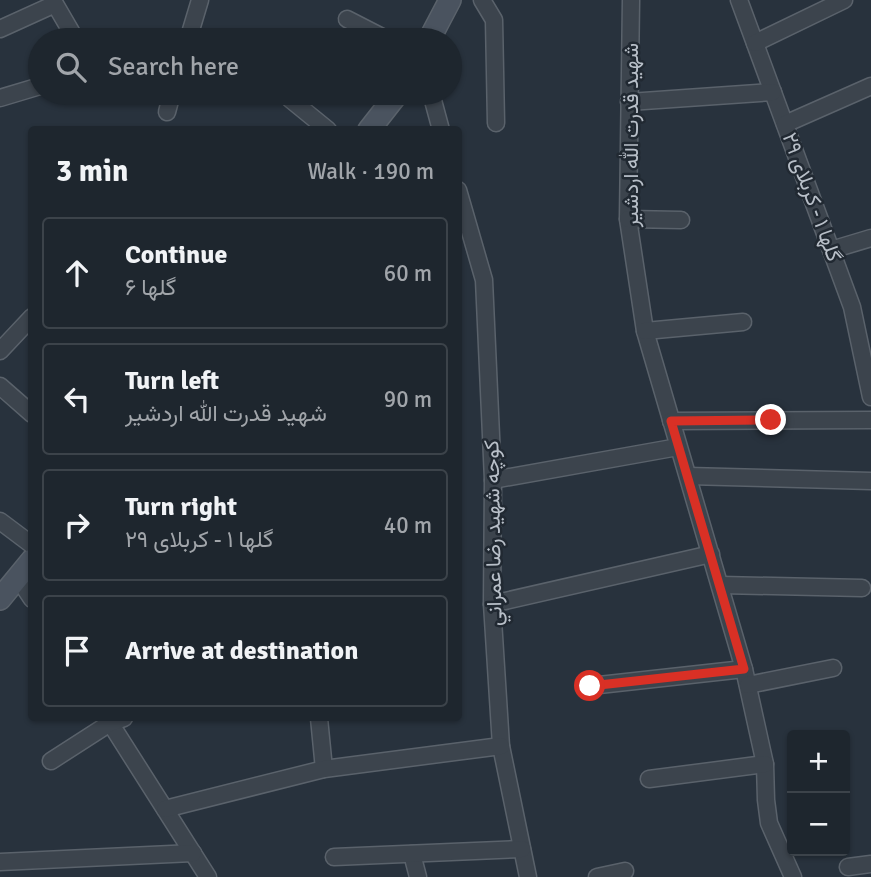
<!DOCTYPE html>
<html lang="en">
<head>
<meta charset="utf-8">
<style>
	:root { --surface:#1e262e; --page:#262e36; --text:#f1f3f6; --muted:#a1a5aa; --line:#3c434a }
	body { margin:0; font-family:Signika,Vazirmatn,sans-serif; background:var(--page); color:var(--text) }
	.controls { position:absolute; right:21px; bottom:21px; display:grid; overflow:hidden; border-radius:7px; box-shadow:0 2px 5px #0004 }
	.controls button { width:63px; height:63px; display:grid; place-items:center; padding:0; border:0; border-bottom:2px solid var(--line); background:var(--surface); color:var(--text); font:35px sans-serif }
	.stop { position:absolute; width:21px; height:21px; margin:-16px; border:5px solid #d93025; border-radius:50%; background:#fff }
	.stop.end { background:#d93025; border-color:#fff; box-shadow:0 2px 7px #0008 }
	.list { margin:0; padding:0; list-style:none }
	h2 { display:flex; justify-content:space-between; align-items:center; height:91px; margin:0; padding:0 28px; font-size:30px }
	h2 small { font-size:23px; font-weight:400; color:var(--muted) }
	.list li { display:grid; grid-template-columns:46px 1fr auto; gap:21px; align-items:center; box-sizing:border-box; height:112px; margin:0 14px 14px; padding:0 14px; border:2px solid var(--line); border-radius:7px }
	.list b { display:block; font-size:26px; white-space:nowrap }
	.list p { margin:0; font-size:23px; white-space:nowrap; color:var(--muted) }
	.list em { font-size:23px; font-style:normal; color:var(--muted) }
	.icon { flex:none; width:38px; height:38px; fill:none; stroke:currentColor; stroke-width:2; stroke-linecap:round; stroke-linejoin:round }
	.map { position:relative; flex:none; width:871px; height:877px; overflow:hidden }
	.search { position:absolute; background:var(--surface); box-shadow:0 2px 5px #0004; left:28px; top:28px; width:434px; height:77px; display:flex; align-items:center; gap:18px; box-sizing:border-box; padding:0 24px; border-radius:38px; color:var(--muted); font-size:26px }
	.panel { position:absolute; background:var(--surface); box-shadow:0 2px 5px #0004; left:28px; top:126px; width:434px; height:595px; border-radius:7px }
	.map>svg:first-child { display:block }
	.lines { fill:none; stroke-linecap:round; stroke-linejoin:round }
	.street-casing { stroke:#5a626b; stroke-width:19 }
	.secondary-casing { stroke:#5a626b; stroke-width:24 }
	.street { stroke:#3c444d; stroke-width:16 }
	.secondary { stroke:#4a535f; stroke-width:21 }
	.route { stroke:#d93025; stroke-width:9 }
	.labels { text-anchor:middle; stroke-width:5; stroke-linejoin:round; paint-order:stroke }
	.street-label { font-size:21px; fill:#b8bfc8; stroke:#212932 }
</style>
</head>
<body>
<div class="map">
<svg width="871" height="877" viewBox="0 0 871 877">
	<rect width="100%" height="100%" fill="#28323d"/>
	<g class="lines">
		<!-- street casing -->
		<g class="street-casing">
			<g id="street">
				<polyline points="482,0 494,20 496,123"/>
				<polyline points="631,0 628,219 645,331 744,669 765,764 766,800 769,823 793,877"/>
				<polyline points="739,0 852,307 871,397"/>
				<polyline points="347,19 388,40"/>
				<polyline points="0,29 55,4 76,40"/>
				<polyline points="188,40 200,0"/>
				<polyline points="755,43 844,0"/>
				<polyline points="431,93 441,130"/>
				<polyline points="0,98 40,86"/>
				<polyline points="290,99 328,130"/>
				<polyline points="629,102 773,92"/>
				<polyline points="167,112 172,93"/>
				<polyline points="785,124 871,86"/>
				<polyline points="458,190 484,280 493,480 492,604 501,746 528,877"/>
				<polyline points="628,219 681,220"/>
				<polyline points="831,250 871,238"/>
				<polyline points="645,331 743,322"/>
				<polyline points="0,351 32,317"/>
				<polyline points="0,386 32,414"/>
				<polyline points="671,421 871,420"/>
				<polyline points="688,476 871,481"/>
				<polyline points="493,480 678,447"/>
				<polyline points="0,521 32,545"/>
				<polyline points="18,578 32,599"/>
				<polyline points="721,585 862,588"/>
				<polyline points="492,604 711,554"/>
				<polyline points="748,685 833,668"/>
				<polyline points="590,686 744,669"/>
				<polyline points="107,718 208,877"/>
				<polyline points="319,718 324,769"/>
				<polyline points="51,761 110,723 124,718"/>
				<polyline points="649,779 765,764"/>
				<polyline points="165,809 324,769 501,746"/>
				<polyline points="412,854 418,877"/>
				<polyline points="334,857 522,849"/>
				<polyline points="0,862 193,853"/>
				<polyline points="848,867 871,864"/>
				<polyline points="597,877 625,871"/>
			</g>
		</g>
		<!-- secondary casing -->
		<g class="secondary-casing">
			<g id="secondary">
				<polyline points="429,40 450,0"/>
				<polyline points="369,130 398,93"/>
				<polyline points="0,599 32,560"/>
			</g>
		</g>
		<!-- street -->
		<use href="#street" class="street"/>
		<!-- secondary -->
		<use href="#secondary" class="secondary"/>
	</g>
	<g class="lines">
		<!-- route -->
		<polyline class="route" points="590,686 744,669 671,421 771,420"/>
	</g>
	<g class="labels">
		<!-- street labels -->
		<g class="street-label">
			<text transform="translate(631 135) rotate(-90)" y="7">شهید قدرت الله اردشیر</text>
			<text transform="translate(812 197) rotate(70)" y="7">گلها ۱ - کربلای ۲۹</text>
			<text transform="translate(493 533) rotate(-91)" y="7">كوچه شهيد رضا عمراني</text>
		</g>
	</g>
</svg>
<div class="controls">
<button>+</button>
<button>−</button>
</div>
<div class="stop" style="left:590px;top:686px"></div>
<div class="stop end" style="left:771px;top:420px"></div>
<div class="search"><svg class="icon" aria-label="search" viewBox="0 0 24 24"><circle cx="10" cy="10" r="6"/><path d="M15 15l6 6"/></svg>Search here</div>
<section class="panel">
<h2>3 min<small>Walk · 190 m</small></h2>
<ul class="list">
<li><svg class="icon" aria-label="ahead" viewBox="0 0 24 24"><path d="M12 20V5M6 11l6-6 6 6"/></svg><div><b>Continue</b><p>گلها ۶</p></div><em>60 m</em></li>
<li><svg class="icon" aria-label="left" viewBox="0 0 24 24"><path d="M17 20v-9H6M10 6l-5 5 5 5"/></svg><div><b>Turn left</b><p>شهید قدرت الله اردشیر</p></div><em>90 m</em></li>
<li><svg class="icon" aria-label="right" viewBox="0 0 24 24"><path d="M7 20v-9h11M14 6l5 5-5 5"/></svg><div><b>Turn right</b><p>گلها ۱ - کربلای ۲۹</p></div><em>40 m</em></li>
<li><svg class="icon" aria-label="arrive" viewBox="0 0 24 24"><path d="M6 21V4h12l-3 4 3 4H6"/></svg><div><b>Arrive at destination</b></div></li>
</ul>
</section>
</div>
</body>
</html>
